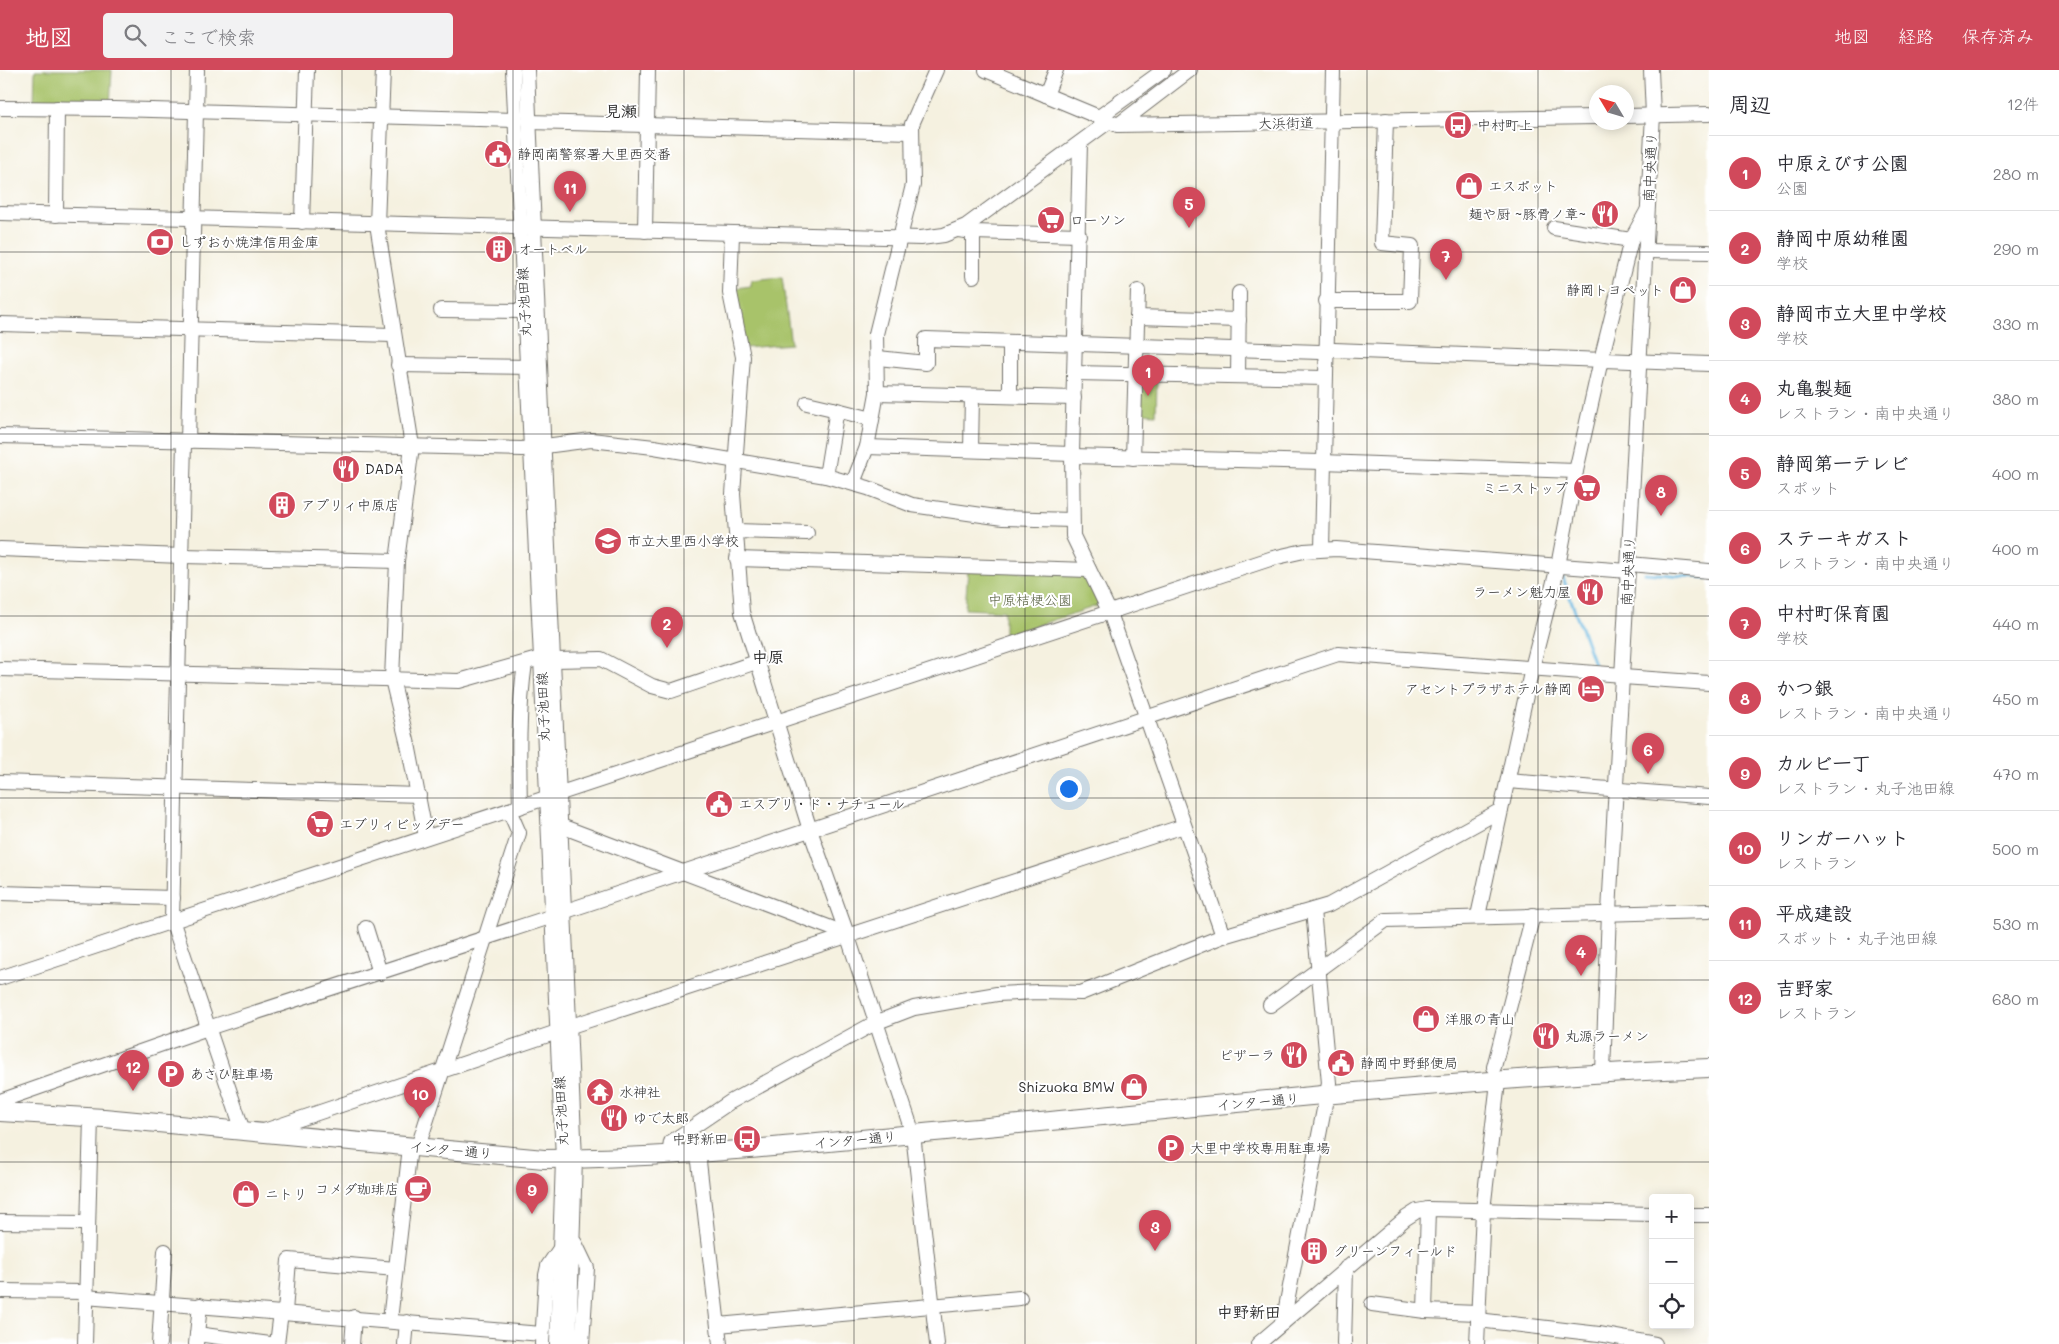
<!DOCTYPE html>
<html lang="ja">
<head>
<meta charset="utf-8">
<style>
	:root { --surface:#fff; --page:#f2f2f3; --text:#2b2b33; --muted:#7c7c81; --line:#e1e1e2; --accent:#d1495b }
	body { margin:0; font-family:Mali,"Klee One",sans-serif; background:var(--page); color:var(--text) }
	.controls { position:absolute; right:15px; bottom:15px; display:grid; overflow:hidden; border-radius:5px; box-shadow:0 2px 12px #0003 }
	.controls button { width:45px; height:45px; display:grid; place-items:center; padding:0; border:0; border-bottom:1px solid var(--line); background:var(--surface); color:var(--text); font:25px sans-serif }
	.compass { position:absolute; left:1589px; top:15px; width:45px; height:45px; border-radius:50%; background:var(--surface); box-shadow:0 2px 12px #0003; rotate:308deg }
	.you { position:absolute; left:1068px; top:718px; width:18px; height:18px; margin:-12px; border:4px solid #fff; border-radius:50%; background:#1a73e8; box-shadow:0 0 0 8px #1a73e833 }
	.badge { display:grid; place-items:center; width:32px; height:32px; border-radius:50%; background:var(--accent); color:#fff; font-size:16px; font-weight:700 }
	.pin { position:absolute; translate:-50% -41px; filter:drop-shadow(0 1px 2px #0008) }
	.pin::after { content:''; position:absolute; top:26px; width:18px; height:15px; background:inherit; clip-path:polygon(0 0,100% 0,50% 100%) }
	.list { margin:0; padding:0; list-style:none }
	h2 { display:flex; justify-content:space-between; align-items:center; height:65px; margin:0; padding:0 20px; font-size:21px }
	h2 small { font-size:16px; font-weight:400; color:var(--muted) }
	.list li { display:grid; grid-template-columns:32px 1fr auto; gap:15px; align-items:center; box-sizing:border-box; height:75px; padding:0 20px; border-top:1px solid var(--line) }
	.list b { display:block; font-size:19px; white-space:nowrap }
	.list p { margin:0; font-size:16px; white-space:nowrap; color:var(--muted) }
	.list em { font-size:16px; font-style:normal; color:var(--muted) }
	.icon { flex:none; width:28px; height:28px; fill:none; stroke:currentColor; stroke-width:2; stroke-linecap:round; stroke-linejoin:round }
	.map { position:relative; flex:none; width:1709px; height:1274px; overflow:hidden }
	header { display:flex; align-items:center; gap:30px; box-sizing:border-box; height:70px; padding:0 25px; background:var(--accent); color:#fff }
	header strong { font-size:24px }
	nav { display:flex; gap:28px; margin-inline-start:auto; font-size:18px }
	.search { width:350px; height:45px; background:var(--page); display:flex; align-items:center; gap:12px; box-sizing:border-box; padding:0 18px; border-radius:5px; color:var(--muted); font-size:19px }
	main { display:flex }
	aside { flex:1; background:var(--surface) }
	.map>svg:first-child { display:block }
	.green { fill:#a8c36a; stroke:#6a774a }
	.lines { fill:none; stroke-linecap:round; stroke-linejoin:round }
	.stream { stroke:#65b7e1; stroke-width:3 }
	.minor-casing { stroke:#72706a; stroke-width:16 }
	.major-casing { stroke:#72706a; stroke-width:20 }
	.minor { stroke:#fff; stroke-width:14 }
	.major { stroke:#fff; stroke-width:18 }
	.grid { fill:none; stroke:#2b2b2b; stroke-width:1; stroke-opacity:0.55 }
	.labels { text-anchor:middle; stroke-width:4; stroke-linejoin:round; paint-order:stroke }
	.street-label { font-size:14px; fill:#2b2b2b; stroke:#fff }
	.poi-label { font-size:14px; fill:#2b2b2b; stroke:#fff; text-anchor:start }
	.park-label { font-size:14px; fill:#576041; stroke:#fff }
	.quarter-label { font-size:16px; font-weight:bold; fill:#2b2b2b; stroke:#fff }
</style>
</head>
<body>
<header>
<strong>地図</strong>
<div class="search"><svg class="icon" aria-label="search" viewBox="0 0 24 24"><circle cx="10" cy="10" r="6"/><path d="M15 15l6 6"/></svg>ここで検索</div>
<nav><a>地図</a><a>経路</a><a>保存済み</a></nav>
</header>
<main>
<div class="map">
<svg width="1709" height="1274" viewBox="0 0 1709 1274">
	<rect width="100%" height="100%" fill="#fff"/>
	<filter id="ink" filterUnits="userSpaceOnUse"><feTurbulence type="fractalNoise" baseFrequency=".02" numOctaves="2"/><feDisplacementMap in="SourceGraphic" scale="10" xChannelSelector="R" yChannelSelector="G"/><feConvolveMatrix kernelMatrix="1 2 1 2 8 2 1 2 1" color-interpolation-filters="sRGB"/></filter>
	<filter id="wash" filterUnits="userSpaceOnUse"><feTurbulence type="fractalNoise" baseFrequency=".0096" numOctaves="4" result="noise"/><feDisplacementMap in="SourceGraphic" scale="20" xChannelSelector="R" yChannelSelector="G"/><feGaussianBlur stdDeviation="1.12" result="paint"/><feColorMatrix in="noise" values="0 0 0 0 0 0 0 0 0 0 0 0 0 0 0 0 0 1.4 0 .05"/><feComposite in="paint" operator="in"/></filter>
	<g filter="url(#wash)">
		<rect width="100%" height="100%" fill="#f5f1e0"/>
		<!-- green -->
		<g class="green">
			<polygon points="35,0 112,0 110,36 34,34"/>
			<polygon points="782,207 791,274 745,278 736,218 751,216 751,210"/>
			<polygon points="1141,308 1157,309 1156,344 1140,343"/>
			<polygon points="968,500 1084,504 1100,535 1004,566 1004,541 965,539"/>
		</g>
		<g class="lines">
			<!-- stream -->
			<g class="stream">
				<polyline points="1561,502 1594,594"/>
				<polyline points="1645,503 1709,508"/>
			</g>
		</g>
	</g>
	<g filter="url(#ink)">
		<g class="lines">
			<!-- minor casing -->
			<g class="minor-casing">
				<g id="minor">
					<polyline points="383,0 377,154 412,376 397,491 392,609 409,679 426,767"/>
					<polyline points="513,0 541,588 563,1089 557,1274"/>
					<polyline points="527,0 575,1089 569,1274"/>
					<polyline points="986,0 1118,55 1596,47"/>
					<polyline points="1046,25 1056,0"/>
					<polyline points="0,38 115,39 516,50"/>
					<polyline points="1626,46 1709,44"/>
					<polyline points="1099,47 1164,0"/>
					<polyline points="529,52 912,62"/>
					<polyline points="1118,55 1190,0"/>
					<polyline points="1080,73 1072,384 1073,466 1110,543 1223,866"/>
					<polyline points="0,143 921,168 944,165 966,156 1108,52"/>
					<polyline points="56,145 57,38"/>
					<polyline points="302,152 307,0"/>
					<polyline points="1554,158 1631,170"/>
					<polyline points="958,160 973,162 1079,165"/>
					<polyline points="645,161 648,0"/>
					<polyline points="732,164 730,223 743,287 733,424 742,542 810,760 847,864 913,1064 937,1274"/>
					<polyline points="1645,181 1709,182"/>
					<polyline points="973,206 973,162"/>
					<polyline points="1326,231 1410,231 1412,176 1382,173 1386,50"/>
					<polyline points="441,240 524,241"/>
					<polyline points="1137,247 1239,250"/>
					<polyline points="0,254 393,265"/>
					<polyline points="878,288 926,293 926,269 1320,282 1334,280 1709,294"/>
					<polyline points="398,295 527,297"/>
					<polyline points="1074,303 1325,308"/>
					<polyline points="1238,306 1239,223"/>
					<polyline points="877,323 1074,328"/>
					<polyline points="1010,326 1010,272"/>
					<polyline points="807,333 833,339 836,345 826,406"/>
					<polyline points="833,339 872,349"/>
					<polyline points="0,366 522,379 591,370 654,377 826,406 868,418 912,435 1003,448 1072,450"/>
					<polyline points="184,372 172,850 243,1061"/>
					<polyline points="188,372 197,0"/>
					<polyline points="867,377 1072,384"/>
					<polyline points="971,380 972,326"/>
					<polyline points="1072,386 1322,392 1576,401"/>
					<polyline points="1133,388 1138,221"/>
					<polyline points="853,413 867,377 877,323 876,264 913,115 912,54 936,0"/>
					<polyline points="736,461 807,463"/>
					<polyline points="0,479 182,486 397,491"/>
					<polyline points="1322,479 1333,0"/>
					<polyline points="737,489 1089,500"/>
					<polyline points="1629,494 1709,501"/>
					<polyline points="555,590 601,589 652,616 671,621 756,592"/>
					<polyline points="0,599 459,611 541,588"/>
					<polyline points="1623,607 1709,613"/>
					<polyline points="1508,711 1709,727"/>
					<polyline points="0,712 419,725"/>
					<path d="M 520,737 C 519,688 518,642 525,593"/>
					<polyline points="561,756 847,864"/>
					<polyline points="0,823 173,828"/>
					<polyline points="566,841 1338,584 1623,605"/>
					<polyline points="1478,846 1532,598 1558,496 1576,401 1601,290 1631,170 1647,141"/>
					<polyline points="366,858 380,903"/>
					<polyline points="0,908 1273,488 1304,481 1336,479 1628,501"/>
					<polyline points="1270,935 1386,850 1709,841"/>
					<polyline points="571,956 1184,756"/>
					<polyline points="1494,997 1533,845"/>
					<polyline points="1603,1002 1609,842 1653,45 1651,0"/>
					<polyline points="0,1031 208,958 553,846"/>
					<polyline points="264,1061 557,962"/>
					<polyline points="418,1077 519,763 509,740"/>
					<polyline points="698,1083 720,1274"/>
					<polyline points="669,1085 671,1072 730,1032 875,953 914,938 997,924 1038,922 1081,923 1223,866 1329,835 1501,740"/>
					<polyline points="1690,1145 1709,1145"/>
					<polyline points="0,1152 87,1153"/>
					<polyline points="575,1173 587,1198 582,1274"/>
					<polyline points="0,1221 85,1222"/>
					<polyline points="85,1227 542,1264"/>
					<polyline points="1372,1234 1425,1241 1478,1243"/>
					<polyline points="1425,1241 1428,1139"/>
					<polyline points="285,1242 289,1190 396,1199"/>
					<polyline points="390,1250 410,1077"/>
					<polyline points="1478,1250 1599,1264 1655,1274"/>
					<polyline points="1283,1253 1329,1013 1313,840"/>
					<polyline points="718,1255 1020,1228"/>
					<polyline points="197,1264 270,1274"/>
					<polyline points="85,1274 91,1047"/>
					<polyline points="159,1274 165,1181"/>
					<polyline points="196,1274 200,1235"/>
					<polyline points="277,1274 281,1242"/>
					<polyline points="352,1274 354,1247"/>
					<polyline points="405,1274 407,1252"/>
					<polyline points="542,1274 546,1205 548,1196 561,1177"/>
					<polyline points="1258,1274 1406,1148 1417,1141 1428,1139 1653,1144"/>
					<polyline points="1344,1274 1346,1198"/>
					<polyline points="1477,1274 1483,1140 1498,1012"/>
				</g>
			</g>
			<!-- major casing -->
			<g class="major-casing">
				<path id="major" d="M 0,1042 L 104,1048 L 544,1089 C 685,1088 826,1072 966,1059 C 1213,1036 1461,1008 1709,998"/>
			</g>
			<!-- minor -->
			<use href="#minor" class="minor"/>
			<!-- major -->
			<use href="#major" class="major"/>
		</g>
	</g>
	<!-- grid -->
	<path class="grid" d="M 171,0 L 171,1274M 342,0 L 342,1274M 513,0 L 513,1274M 684,0 L 684,1274M 854,0 L 854,1274M 1025,0 L 1025,1274M 1196,0 L 1196,1274M 1367,0 L 1367,1274M 1538,0 L 1538,1274M 0,182 L 1709,182M 0,364 L 1709,364M 0,546 L 1709,546M 0,728 L 1709,728M 0,910 L 1709,910M 0,1092 L 1709,1092"/>
	<!-- icons -->
	<defs>
		<g id="bus-disc" transform="scale(1.4375)"><circle r="9.5" fill="#d1495b" stroke="#fff"/><path d="M-5-6H5V4H4V6H2V4H-2V6H-4V4H-5ZM-3.5-4V0h7V-4ZM-3.5 1.2v1.5H-2V1.2ZM2 1.2v1.5H3.5V1.2Z" fill="#fff"/></g>
		<g id="civic-disc" transform="scale(1.4375)"><circle r="9.5" fill="#d1495b" stroke="#fff"/><path d="M-.6-6.5H3V-4.5H.6V-3L4-1V1h2V6H-6V1h2V-1L-.6-3ZM-1.2 2.5V6h2.4V2.5Z" fill="#fff"/></g>
		<g id="shop-disc" transform="scale(1.4375)"><circle r="9.5" fill="#d1495b" stroke="#fff"/><path d="M-5-2.5h2.3a2.7 3.5 0 0 1 5.4 0H5L5.5 6h-11ZM-1.5-2.5h3a1.5 2.3 0 0 0-3 0Z" fill="#fff"/></g>
		<g id="restaurant-disc" transform="scale(1.4375)"><circle r="9.5" fill="#d1495b" stroke="#fff"/><path d="M-5-6h1v4h1v-4h1v4h1v-4h1v5L-1.5 .5V6h-2V.5L-5-1ZM5-6V6H3V1.5H1.5Q1.5-4 5-6Z" fill="#fff"/></g>
		<g id="supermarket-disc" transform="scale(1.4375)"><circle r="9.5" fill="#d1495b" stroke="#fff"/><path d="M-6-5.5h2.5l.6 2H6L4.5 2H-2.5L-4.4-4H-6ZM-1.5 3.2a1.3 1.3 0 1 0 .1 0ZM3 3.2a1.3 1.3 0 1 0 .1 0Z" fill="#fff"/></g>
		<g id="bank-disc" transform="scale(1.4375)"><circle r="9.5" fill="#d1495b" stroke="#fff"/><path d="M-6-4H6V4H-6ZM0-2.3a2.3 2.3 0 1 0 0 4.6a2.3 2.3 0 1 0 0-4.6Z" fill="#fff"/></g>
		<g id="building-disc" transform="scale(1.4375)"><circle r="9.5" fill="#d1495b" stroke="#fff"/><path d="M-4-6H4V6H1V3H-1V6H-4ZM-2.5-4.3h1.7v1.8h-1.7ZM.8-4.3h1.7v1.8H.8ZM-2.5-1h1.7V.8h-1.7ZM.8-1h1.7V.8H.8Z" fill="#fff"/></g>
		<g id="school-disc" transform="scale(1.4375)"><circle r="9.5" fill="#d1495b" stroke="#fff"/><path d="M0-5L7-2L0 1L-7-2ZM-4 1L0 2.5L4 1V4Q0 6-4 4Z" fill="#fff"/></g>
		<g id="hotel-disc" transform="scale(1.4375)"><circle r="9.5" fill="#d1495b" stroke="#fff"/><path d="M-6-4.5h1.5V1H6V5H4.5V3h-9V5H-6ZM-4 0a1.8 1.8 0 1 1 3.6 0ZM.5 0V-2.5h3Q6-2.5 6 0Z" fill="#fff"/></g>
		<g id="parking-disc" transform="scale(1.4375)"><circle r="9.5" fill="#d1495b" stroke="#fff"/><path d="M-3.5-5.5H1a3.5 3.5 0 0 1 0 7H-1V5.5H-3.5ZM-1-3.4V-.6H.8a1.4 1.4 0 0 0 0-2.8Z" fill="#fff"/></g>
		<g id="temple-disc" transform="scale(1.4375)"><circle r="9.5" fill="#d1495b" stroke="#fff"/><path d="M0-6L5-2H3V0L6.5 2.5H4V6H1.5V3h-3V6H-4V2.5H-6.5L-3 0V-2H-5Z" fill="#fff"/></g>
		<g id="cafe-disc" transform="scale(1.4375)"><circle r="9.5" fill="#d1495b" stroke="#fff"/><path d="M-5.5-4.5H6V0H3Q3 3.5 0 3.5H-2.5Q-5.5 3.5-5.5 0ZM3-3.2v2h1.7v-2ZM-6 4.5H4V6H-6Z" fill="#fff"/></g>
	</defs>
	<g fill-rule="evenodd">
		<use href="#bus-disc" x="1458" y="55"/>
		<use href="#civic-disc" x="498" y="84"/>
		<use href="#shop-disc" x="1469" y="116"/>
		<use href="#restaurant-disc" x="1605" y="144"/>
		<use href="#supermarket-disc" x="1051" y="150"/>
		<use href="#bank-disc" x="160" y="172"/>
		<use href="#building-disc" x="499" y="179"/>
		<use href="#shop-disc" x="1683" y="220"/>
		<use href="#restaurant-disc" x="346" y="399"/>
		<use href="#supermarket-disc" x="1587" y="418"/>
		<use href="#building-disc" x="282" y="435"/>
		<use href="#school-disc" x="608" y="471"/>
		<use href="#restaurant-disc" x="1590" y="522"/>
		<use href="#hotel-disc" x="1591" y="619"/>
		<use href="#civic-disc" x="719" y="734"/>
		<use href="#supermarket-disc" x="320" y="754"/>
		<use href="#shop-disc" x="1426" y="949"/>
		<use href="#restaurant-disc" x="1546" y="966"/>
		<use href="#restaurant-disc" x="1294" y="985"/>
		<use href="#civic-disc" x="1341" y="993"/>
		<use href="#parking-disc" x="171" y="1004"/>
		<use href="#shop-disc" x="1134" y="1017"/>
		<use href="#temple-disc" x="600" y="1022"/>
		<use href="#restaurant-disc" x="614" y="1048"/>
		<use href="#bus-disc" x="747" y="1069"/>
		<use href="#parking-disc" x="1171" y="1078"/>
		<use href="#cafe-disc" x="418" y="1119"/>
		<use href="#shop-disc" x="246" y="1124"/>
		<use href="#building-disc" x="1314" y="1181"/>
	</g>
	<g class="labels">
		<!-- street labels -->
		<g class="street-label">
			<text transform="translate(1286 53) rotate(-1)" y="5">大浜街道</text>
			<text transform="translate(1650 97) rotate(-87)" y="5">南中央通り</text>
			<text transform="translate(524 232) rotate(-93)" y="5">丸子池田線</text>
			<text transform="translate(1628 501) rotate(-87)" y="5">南中央通り</text>
			<text transform="translate(543 637) rotate(-92)" y="5">丸子池田線</text>
			<text transform="translate(1258 1032) rotate(-5)" y="5">インター通り</text>
			<text transform="translate(561 1041) rotate(-93)" y="5">丸子池田線</text>
			<text transform="translate(855 1070) rotate(-5)" y="5">インター通り</text>
			<text transform="translate(451 1080) rotate(5)" y="5">インター通り</text>
		</g>
		<!-- poi labels -->
		<g class="poi-label">
			<text x="1477" y="60">中村町上</text>
			<text x="517" y="89">静岡南警察署大里西交番</text>
			<text x="1488" y="121">エスポット</text>
			<text x="1586" y="149" text-anchor="end">麺や厨 ~豚骨ノ章~</text>
			<text x="1070" y="155">ローソン</text>
			<text x="179" y="177">しずおか焼津信用金庫</text>
			<text x="518" y="184">オートベル</text>
			<text x="1664" y="225" text-anchor="end">静岡トヨペット</text>
			<text x="365" y="404">DADA</text>
			<text x="1568" y="423" text-anchor="end">ミニストップ</text>
			<text x="301" y="440">アプリィ中原店</text>
			<text x="627" y="476">市立大里西小学校</text>
			<text x="1571" y="527" text-anchor="end">ラーメン魁力屋</text>
			<text x="1572" y="624" text-anchor="end">アセントプラザホテル静岡</text>
			<text x="738" y="739">エスプリ・ド・ナチュール</text>
			<text x="339" y="759">エブリィビッグデー</text>
			<text x="1445" y="954">洋服の青山</text>
			<text x="1565" y="971">丸源ラーメン</text>
			<text x="1275" y="990" text-anchor="end">ピザーラ</text>
			<text x="1360" y="998">静岡中野郵便局</text>
			<text x="190" y="1009">あさひ駐車場</text>
			<text x="1115" y="1022" text-anchor="end">Shizuoka BMW</text>
			<text x="619" y="1027">水神社</text>
			<text x="633" y="1053">ゆで太郎</text>
			<text x="728" y="1074" text-anchor="end">中野新田</text>
			<text x="1190" y="1083">大里中学校専用駐車場</text>
			<text x="399" y="1124" text-anchor="end">コメダ珈琲店</text>
			<text x="265" y="1129">ニトリ</text>
			<text x="1333" y="1186">グリーンフィールド</text>
		</g>
		<!-- park labels -->
		<g class="park-label">
			<text x="1030" y="535">中原桔梗公園</text>
		</g>
		<!-- quarter labels -->
		<g class="quarter-label">
			<text x="621" y="47">見瀬</text>
			<text x="768" y="593">中原</text>
			<text x="1249" y="1248">中野新田</text>
		</g>
	</g>
</svg>
<div class="controls">
<button>+</button>
<button>−</button>
<button><svg class="icon" aria-label="locate" viewBox="0 0 24 24"><circle cx="12" cy="12" r="6"/><path d="M12 2v4M12 18v4M2 12h4M18 12h4"/></svg></button>
</div>
<svg class="compass" viewBox="-18 -18 36 36"><path d="M0-13l5 13h-10z" fill="#e53935"/><path d="M0 13l5-13h-10z" fill="#7c7c81"/></svg>
<div class="you"></div>
<div class="pin badge" style="left:1148px;top:326px">1</div>
<div class="pin badge" style="left:667px;top:578px">2</div>
<div class="pin badge" style="left:1155px;top:1181px">3</div>
<div class="pin badge" style="left:1581px;top:906px">4</div>
<div class="pin badge" style="left:1189px;top:158px">5</div>
<div class="pin badge" style="left:1648px;top:704px">6</div>
<div class="pin badge" style="left:1446px;top:210px">7</div>
<div class="pin badge" style="left:1661px;top:446px">8</div>
<div class="pin badge" style="left:532px;top:1144px">9</div>
<div class="pin badge" style="left:420px;top:1048px">10</div>
<div class="pin badge" style="left:570px;top:142px">11</div>
<div class="pin badge" style="left:133px;top:1021px">12</div>
</div>
<aside>
<h2>周辺<small>12件</small></h2>
<ul class="list">
<li><span class="badge">1</span><div><b>中原えびす公園</b><p>公園</p></div><em>280 m</em></li>
<li><span class="badge">2</span><div><b>静岡中原幼稚園</b><p>学校</p></div><em>290 m</em></li>
<li><span class="badge">3</span><div><b>静岡市立大里中学校</b><p>学校</p></div><em>330 m</em></li>
<li><span class="badge">4</span><div><b>丸亀製麺</b><p>レストラン · 南中央通り</p></div><em>380 m</em></li>
<li><span class="badge">5</span><div><b>静岡第一テレビ</b><p>スポット</p></div><em>400 m</em></li>
<li><span class="badge">6</span><div><b>ステーキガスト</b><p>レストラン · 南中央通り</p></div><em>400 m</em></li>
<li><span class="badge">7</span><div><b>中村町保育園</b><p>学校</p></div><em>440 m</em></li>
<li><span class="badge">8</span><div><b>かつ銀</b><p>レストラン · 南中央通り</p></div><em>450 m</em></li>
<li><span class="badge">9</span><div><b>カルビ一丁</b><p>レストラン · 丸子池田線</p></div><em>470 m</em></li>
<li><span class="badge">10</span><div><b>リンガーハット</b><p>レストラン</p></div><em>500 m</em></li>
<li><span class="badge">11</span><div><b>平成建設</b><p>スポット · 丸子池田線</p></div><em>530 m</em></li>
<li><span class="badge">12</span><div><b>吉野家</b><p>レストラン</p></div><em>680 m</em></li>
</ul>
</aside>
</main>
</body>
</html>
